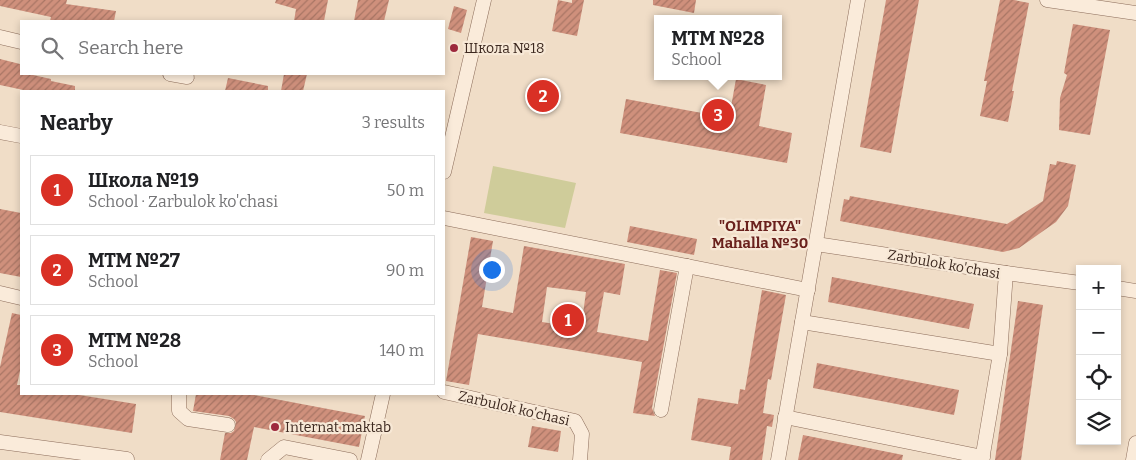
<!DOCTYPE html>
<html lang="en">
<head>
<meta charset="utf-8">
<style>
	:root { --surface:#fff; --page:#f2f2f2; --text:#202124; --muted:#757577; --line:#e0e0e0; --accent:#d93025 }
	body { margin:0; font-family:Bitter,serif; background:var(--page); color:var(--text) }
	.controls { position:absolute; right:15px; bottom:15px; display:grid; overflow:hidden; border-radius:0px; box-shadow:0 2px 8px #0003 }
	.controls button { width:45px; height:45px; display:grid; place-items:center; padding:0; border:0; border-bottom:1px solid var(--line); background:var(--surface); color:var(--text); font:25px sans-serif }
	.you { position:absolute; left:491px; top:269px; width:18px; height:18px; margin:-12px; border:4px solid #fff; border-radius:50%; background:#1a73e8; box-shadow:0 0 0 8px #1a73e833 }
	.badge { display:grid; place-items:center; width:32px; height:32px; border-radius:50%; background:var(--accent); color:#fff; font-size:16px; font-weight:700 }
	.pin { position:absolute; translate:-50% -50%; border:2px solid #fff; box-shadow:0 1px 5px #0006 }
	.popup { position:absolute; left:654px; top:15px; width:128px; height:65px; box-sizing:border-box; display:grid; place-content:center; border-radius:0px; background:var(--surface); filter:drop-shadow(0 1px 4px #0005); font-size:16px; white-space:nowrap; color:var(--muted) }
	.popup b { font-size:19px; color:var(--text) }
	.popup::after { content:''; position:absolute; left:50%; top:100%; margin-left:-10px; border:10px solid transparent; border-top-color:var(--surface) }
	.list { margin:0; padding:0; list-style:none }
	h2 { display:flex; justify-content:space-between; align-items:center; height:65px; margin:0; padding:0 20px; font-size:21px }
	h2 small { font-size:16px; font-weight:400; color:var(--muted) }
	.list li { display:grid; grid-template-columns:32px 1fr auto; gap:15px; align-items:center; box-sizing:border-box; height:70px; margin:0 10px 10px; padding:0 10px; border:1px solid var(--line); border-radius:0px }
	.list b { display:block; font-size:19px; white-space:nowrap }
	.list p { margin:0; font-size:16px; white-space:nowrap; color:var(--muted) }
	.list em { font-size:16px; font-style:normal; color:var(--muted) }
	.icon { flex:none; width:28px; height:28px; fill:none; stroke:currentColor; stroke-width:2; stroke-linecap:round; stroke-linejoin:round }
	.map { position:relative; flex:none; width:1136px; height:460px; overflow:hidden }
	.search { position:absolute; background:var(--surface); box-shadow:0 2px 8px #0003; left:20px; top:20px; width:425px; height:55px; display:flex; align-items:center; gap:12px; box-sizing:border-box; padding:0 18px; border-radius:0px; color:var(--muted); font-size:19px }
	.panel { position:absolute; background:var(--surface); box-shadow:0 2px 8px #0003; left:20px; top:90px; width:425px; height:305px; border-radius:0px }
	.map>svg:first-child { display:block }
	.grass { fill:#cfcc9a }
	.building { fill:url(#building-hatch); fill-rule:evenodd }
	.lines { fill:none; stroke-linecap:round; stroke-linejoin:round }
	.minor-casing { stroke:#8c6d5b; stroke-width:15 }
	.minor { stroke:#faebda; stroke-width:14 }
	.poi-dot { fill:#9d293d; stroke:#f7e8d6; stroke-width:2 }
	.labels { text-anchor:middle; stroke-width:4.5; stroke-linejoin:round; paint-order:stroke }
	.poi-label { font-size:14px; fill:#3c281f; stroke:#f7e8d6; text-anchor:start }
	.street-label { font-size:14px; fill:#3c281f; stroke:#f7e8d6 }
	.neighbourhood-label { font-size:15px; font-weight:bold; fill:#6a211d; stroke:#f7e8d6 }
</style>
</head>
<body>
<div class="map">
<svg width="1136" height="460" viewBox="0 0 1136 460">
	<defs>
		<pattern id="building-hatch" width="6" height="6" patternUnits="userSpaceOnUse" patternTransform="scale(1.25)"><rect width="6" height="6" fill="#cf907c"/><path d="M-1 1l2-2M0 6l6-6M5 7l2-2" fill="none" stroke="#a97665"/></pattern>
	</defs>
	<rect width="100%" height="100%" fill="#f0ddc7"/>
	<!-- grass -->
	<polygon class="grass" points="493,166 576,183 565,228 484,213"/>
	<!-- building -->
	<g class="building">
		<polygon points="0,0 67,0 66,4 116,11 114,21 50,21 51,17 0,6"/>
		<polygon points="276,0 328,0 324,21 294,21 296,9 275,3"/>
		<polygon points="358,0 389,0 384,21 354,21"/>
		<polygon points="558,0 572,3 572,0 584,0 577,36 552,31"/>
		<polygon points="653,0 696,0 694,13 653,5"/>
		<polygon points="886,0 919,0 891,153 860,147"/>
		<polygon points="1000,0 1014,0 1029,3 1012,91 1014,91 1008,122 980,116 987,81 984,81"/>
		<polygon points="454,6 467,10 461,33 448,29"/>
		<polygon points="1073,24 1110,30 1090,135 1059,130 1060,98 1067,75 1064,73"/>
		<polygon points="0,59 20,64 21,74 33,74 33,75 51,79 51,81 75,86 75,91 28,91 0,85"/>
		<polygon points="284,74 307,74 303,91 281,91"/>
		<polygon points="228,78 268,86 268,91 225,91"/>
		<polygon points="736,79 766,85 759,126 792,133 787,163 620,133 626,99 729,118"/>
		<polygon points="1057,161 1076,165 1068,206 1056,222 1019,248 1003,252 840,221 844,199 849,200 850,196 1007,224 1043,201 1050,164 1056,165"/>
		<polygon points="0,209 21,213 21,277 0,273"/>
		<polygon points="630,226 697,239 694,255 627,242"/>
		<path d="M 471,237 L 493,241 L 482,307 L 513,313 L 524,246 L 625,264 L 620,295 L 604,292 L 597,332 L 648,341 L 660,270 L 677,273 L 652,408 L 655,416 L 633,413 L 642,362 L 478,334 L 469,385 L 446,381 ZM 547,287 L 586,292 L 581,328 L 542,322 Z"/>
		<polygon points="832,277 974,304 969,329 828,302"/>
		<polygon points="762,290 786,295 771,380 768,379 763,413 774,415 772,427 767,426 762,460 729,460 731,447 691,440 698,398 738,404 740,389 745,390"/>
		<polygon points="1018,301 1043,305 1021,460 995,460"/>
		<polygon points="12,313 21,315 21,366 17,385 21,385 21,394 73,394 136,404 132,433 0,412 0,367"/>
		<polygon points="817,363 959,390 954,415 813,388"/>
		<polygon points="196,394 249,394 365,416 359,447 254,427 247,460 220,460 225,433 231,433 234,431 236,422 234,419 229,416 193,411"/>
		<polygon points="532,426 561,431 558,452 528,447"/>
		<polygon points="803,435 903,455 902,460 798,460"/>
	</g>
	<g class="lines">
		<!-- minor casing -->
		<g class="minor-casing">
			<g id="minor">
				<polyline points="1047,0 1136,13"/>
				<polyline points="0,37 21,42"/>
				<polyline points="170,74 187,77"/>
				<polyline points="0,132 21,136"/>
				<polyline points="444,172 484,0"/>
				<polyline points="444,218 808,290"/>
				<polyline points="816,244 1006,273 1000,354 982,460"/>
				<polyline points="1006,273 1080,283"/>
				<polyline points="1117,288 1136,291"/>
				<polyline points="0,293 21,298"/>
				<polyline points="802,322 1000,354"/>
				<polyline points="444,392 575,421 582,434 580,460"/>
				<polyline points="179,394 179,411 188,419 228,425"/>
				<polyline points="661,410 687,266"/>
				<polyline points="785,417 983,457"/>
				<polyline points="0,442 127,459"/>
				<polyline points="268,460 284,447 350,460"/>
				<polyline points="368,460 383,394"/>
				<polyline points="778,460 858,0"/>
				<polyline points="1133,460 1136,443"/>
			</g>
		</g>
		<!-- minor -->
		<use href="#minor" class="minor"/>
	</g>
	<!-- markers -->
	<g class="poi-dot">
		<circle cx="454" cy="48" r="5"/>
		<circle cx="275" cy="427" r="5"/>
	</g>
	<g class="labels">
		<!-- poi labels -->
		<g class="poi-label">
			<text x="464" y="53">Школа №18</text>
			<text x="285" y="432">Internat maktab</text>
		</g>
		<!-- street labels -->
		<g class="street-label">
			<text transform="translate(944 264) rotate(10)" y="5">Zarbulok ko'chasi</text>
			<text transform="translate(514 408) rotate(13)" y="5">Zarbulok ko'chasi</text>
		</g>
		<!-- neighbourhood labels -->
		<g class="neighbourhood-label">
			<text x="760" y="231">"OLIMPIYA"<tspan x="760" dy="17">Mahalla №30</tspan></text>
		</g>
	</g>
</svg>
<div class="controls">
<button>+</button>
<button>−</button>
<button><svg class="icon" aria-label="locate" viewBox="0 0 24 24"><circle cx="12" cy="12" r="6"/><path d="M12 2v4M12 18v4M2 12h4M18 12h4"/></svg></button>
<button><svg class="icon" aria-label="layers" viewBox="0 0 24 24"><path d="M12 4l9 5-9 5-9-5zM3 14l9 5 9-5"/></svg></button>
</div>
<div class="you"></div>
<div class="pin badge" style="left:568px;top:320px">1</div>
<div class="pin badge" style="left:543px;top:96px">2</div>
<div class="pin badge" style="left:718px;top:115px">3</div>
<div class="popup"><b>MTM №28</b>School</div>
<div class="search"><svg class="icon" aria-label="search" viewBox="0 0 24 24"><circle cx="10" cy="10" r="6"/><path d="M15 15l6 6"/></svg>Search here</div>
<section class="panel">
<h2>Nearby<small>3 results</small></h2>
<ul class="list">
<li><span class="badge">1</span><div><b>Школа №19</b><p>School · Zarbulok ko'chasi</p></div><em>50 m</em></li>
<li><span class="badge">2</span><div><b>MTM №27</b><p>School</p></div><em>90 m</em></li>
<li><span class="badge">3</span><div><b>MTM №28</b><p>School</p></div><em>140 m</em></li>
</ul>
</section>
</div>
</body>
</html>
